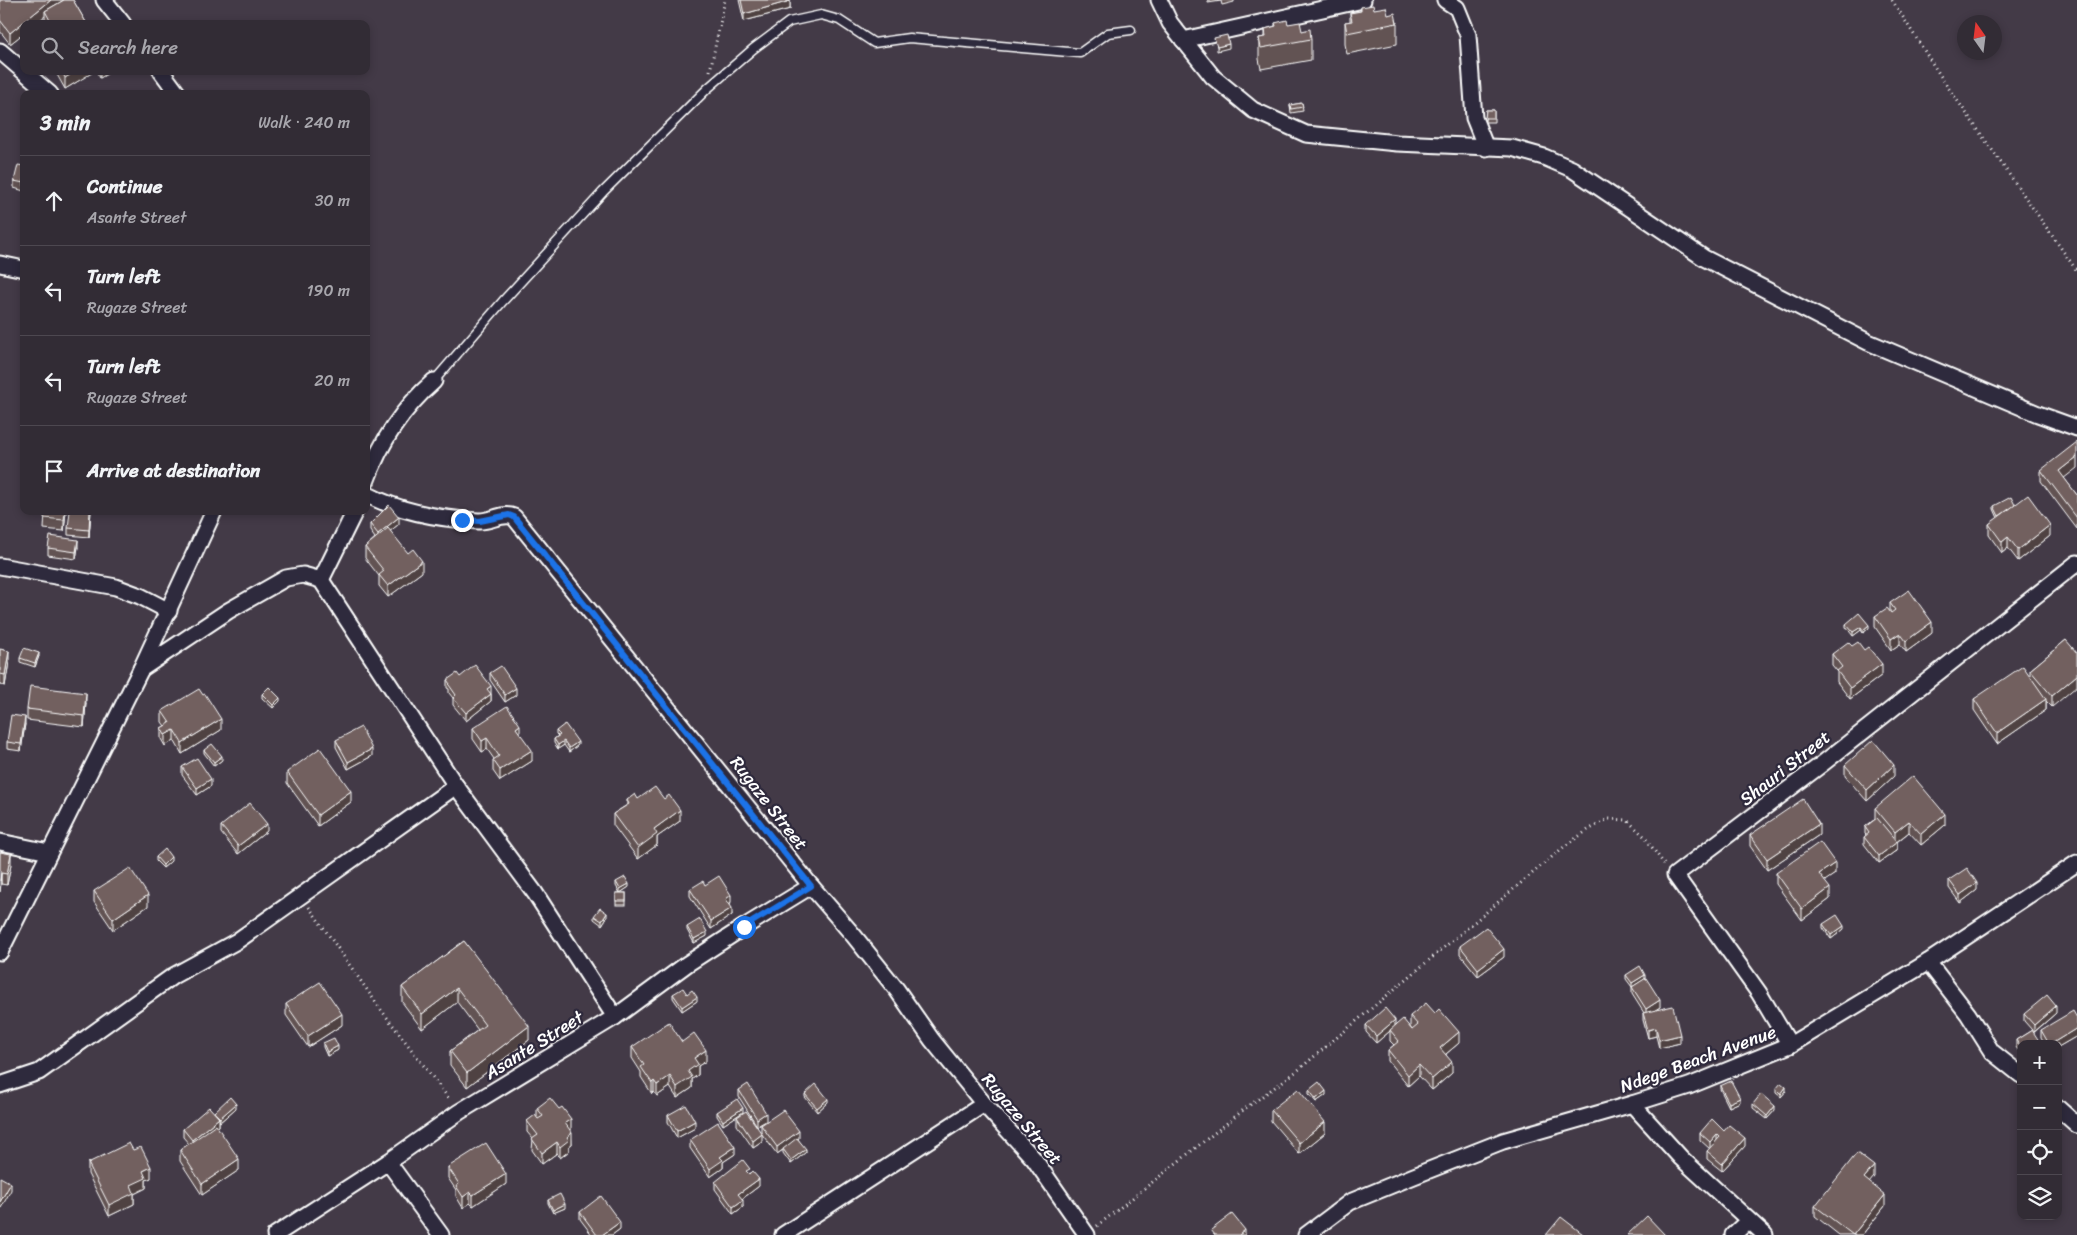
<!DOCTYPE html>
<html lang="en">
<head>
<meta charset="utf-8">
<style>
	:root { --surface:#322c35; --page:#3d3841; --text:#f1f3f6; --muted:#a8a7ad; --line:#4d4850 }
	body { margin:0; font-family:Sriracha,sans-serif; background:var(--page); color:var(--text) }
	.controls { position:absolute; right:15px; bottom:15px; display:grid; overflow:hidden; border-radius:10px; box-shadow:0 2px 8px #0003 }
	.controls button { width:45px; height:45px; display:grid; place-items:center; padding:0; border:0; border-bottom:1px solid var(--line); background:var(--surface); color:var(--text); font:25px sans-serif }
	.compass { position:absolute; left:1957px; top:15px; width:45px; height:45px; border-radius:50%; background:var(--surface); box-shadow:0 2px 8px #0003; rotate:346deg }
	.stop { position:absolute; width:15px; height:15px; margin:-11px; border:4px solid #1a73e8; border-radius:50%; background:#fff }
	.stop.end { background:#1a73e8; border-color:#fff; box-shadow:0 1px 5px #0008 }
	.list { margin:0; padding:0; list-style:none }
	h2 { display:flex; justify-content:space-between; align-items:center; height:65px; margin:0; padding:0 20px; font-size:21px }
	h2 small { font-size:16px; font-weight:400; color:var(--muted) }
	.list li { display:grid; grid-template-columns:32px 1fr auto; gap:15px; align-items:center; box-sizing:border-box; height:90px; padding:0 20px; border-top:1px solid var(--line) }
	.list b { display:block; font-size:19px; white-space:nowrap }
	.list p { margin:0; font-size:16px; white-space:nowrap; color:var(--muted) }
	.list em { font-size:16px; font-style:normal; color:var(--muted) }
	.icon { flex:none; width:28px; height:28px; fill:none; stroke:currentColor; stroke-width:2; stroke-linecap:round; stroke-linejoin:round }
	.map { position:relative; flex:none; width:2077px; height:1235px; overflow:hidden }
	.search { position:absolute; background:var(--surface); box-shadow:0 2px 8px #0003; left:20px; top:20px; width:350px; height:55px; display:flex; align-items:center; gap:12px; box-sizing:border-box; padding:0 18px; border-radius:10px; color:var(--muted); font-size:19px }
	.panel { position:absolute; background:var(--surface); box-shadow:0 2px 8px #0003; left:20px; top:90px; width:350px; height:425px; border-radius:10px }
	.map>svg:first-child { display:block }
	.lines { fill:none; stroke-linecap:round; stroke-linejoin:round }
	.service-casing { stroke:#fff; stroke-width:11 }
	.minor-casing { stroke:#fff; stroke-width:19 }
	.path { stroke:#fff; stroke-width:3; stroke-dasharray:1 4; stroke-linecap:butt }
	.service { stroke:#2f2a3d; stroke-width:8 }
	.minor { stroke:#2f2a3d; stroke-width:15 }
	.wall { fill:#625352; stroke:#fff }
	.shaded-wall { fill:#504342; stroke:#fff }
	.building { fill:#72605f; stroke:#fff }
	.route { stroke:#1a73e8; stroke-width:6 }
	.labels { text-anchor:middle; stroke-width:4.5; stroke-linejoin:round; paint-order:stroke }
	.street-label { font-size:18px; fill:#fff; stroke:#2f2a3d }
</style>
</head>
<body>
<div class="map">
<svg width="2077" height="1235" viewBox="0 0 2077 1235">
	<rect width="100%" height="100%" fill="#433a47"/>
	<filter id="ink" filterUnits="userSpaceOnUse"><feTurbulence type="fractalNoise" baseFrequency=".02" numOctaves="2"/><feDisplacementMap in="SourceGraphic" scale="10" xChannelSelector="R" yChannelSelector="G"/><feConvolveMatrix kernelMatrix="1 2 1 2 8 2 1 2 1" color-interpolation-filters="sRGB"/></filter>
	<g filter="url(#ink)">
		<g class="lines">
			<!-- service casing -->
			<g class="service-casing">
				<polyline id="service" points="434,381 503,301 603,192 707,89 753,49 789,22 821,15 839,20 874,43 909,38 1080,53 1108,33 1131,30"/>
			</g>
			<!-- minor casing -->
			<g class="minor-casing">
				<g id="minor">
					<polyline points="104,0 123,24"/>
					<polyline points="1159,0 1170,23 1213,77 1253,110 1306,134 1397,143 1512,148 1544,157 1572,169 1704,258 1868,342 2038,414 2077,428"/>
					<polyline points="1445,0 1457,8 1468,35 1474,118 1486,148"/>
					<polyline points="1183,40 1363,0"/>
					<polyline points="0,51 50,94"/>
					<polyline points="161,71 178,94"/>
					<polyline points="0,264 24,269"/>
					<path d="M 366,482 C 380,443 403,408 434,381"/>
					<path d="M 366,494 C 400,512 440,519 478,521 C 491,522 502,512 514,517 L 811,886 L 854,936 L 897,990 L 932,1040 L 984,1104 L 1034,1159 L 1087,1235"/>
					<polyline points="0,566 116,587 140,596 169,611"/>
					<polyline points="321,580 355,511"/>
					<polyline points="141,669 228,611 286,578 303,575 321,580 456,786 535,893 615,1017"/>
					<polyline points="0,842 49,852"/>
					<polyline points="0,952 141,669 214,511"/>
					<polyline points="1928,962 1968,1014 1992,1052 2021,1075"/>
					<polyline points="1790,1045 1759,993 1675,875 1822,764 2077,563"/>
					<polyline points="0,1085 39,1072 173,976 237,941 456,786"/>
					<polyline points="1632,1104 1681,1158 1765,1235"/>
					<polyline points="2058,1108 2077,1125"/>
					<polyline points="388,1162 441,1235"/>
					<polyline points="275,1235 388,1162 459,1112 615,1017 687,964 744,927 811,886"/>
					<polyline points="783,1235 984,1104"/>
					<polyline points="1306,1235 1350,1202 1414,1176 1503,1141 1632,1104 1689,1086 1790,1045 1928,962 2077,863"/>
					<polyline points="1733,1235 1748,1221"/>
				</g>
			</g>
			<!-- path -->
			<g class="path">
				<polyline points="1892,0 1943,80 2077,271"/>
				<polyline points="710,71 725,0"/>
				<polyline points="309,907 379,1007 450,1100"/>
				<polyline points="1097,1226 1246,1108 1297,1071 1565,846 1588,830 1608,819 1627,820 1644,836 1664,864"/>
			</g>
			<!-- service -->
			<use href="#service" class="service"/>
			<!-- minor -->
			<use href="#minor" class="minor"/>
		</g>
		<!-- wall -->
		<g class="wall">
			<polygon points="0,0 73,0 87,24 46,24 45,22 45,16 24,24 24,33 10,44 0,31"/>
			<polygon points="739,0 790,0 790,9 744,21"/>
			<polygon points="1208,0 1234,0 1234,2 1222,5 1221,1 1208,3"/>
			<polygon points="1361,7 1374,9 1388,15 1397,23 1397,44 1347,54 1345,44 1345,22 1350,22 1350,13 1361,11"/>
			<polygon points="1275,23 1288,24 1302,31 1311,39 1311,60 1261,69 1259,59 1259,38 1265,37 1265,29 1275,26"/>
			<polygon points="55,71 95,71 65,89"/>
			<polygon points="96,71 112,71 100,78"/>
			<polygon points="1302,103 1303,111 1291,113 1290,105"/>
			<polygon points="1486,110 1494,110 1494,122 1485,122"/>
			<polygon points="24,166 24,191 14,188 14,181"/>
			<polygon points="2041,470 2064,478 2077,495 2077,529 2041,481"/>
			<polygon points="2015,505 2050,536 2018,561 2008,548 2002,553 1989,535 1989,524 1998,518 1994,509 1994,506"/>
			<polygon points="45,511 66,511 64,531 44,529"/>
			<polygon points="91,511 89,537 68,535 68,528"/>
			<polygon points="370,524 399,524 390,531 422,572 388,597 379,586 379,576 365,558 365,547 375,538 370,531"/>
			<polygon points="78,547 76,559 48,555 48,548"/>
			<polygon points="1890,603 1932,633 1906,652 1900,644 1891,650 1875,627 1875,616 1890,612"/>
			<polygon points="1846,624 1869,628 1863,633 1861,630 1853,636 1846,627"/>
			<polygon points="2066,640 2052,707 2046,701 2046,710 1997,744 1974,710 1974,699 2030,675 2030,670"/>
			<polygon points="1852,646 1882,675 1850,699 1837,682 1837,671 1832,665 1832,654"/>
			<polygon points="0,649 9,662 5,686 0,685"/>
			<polygon points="39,656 35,667 20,662 20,658"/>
			<polygon points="490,673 516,695 505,702 490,680"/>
			<polygon points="460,677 491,693 491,701 466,721 453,705 453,698 449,693 449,689 447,688 447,680"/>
			<polygon points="262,694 280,701 273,708 262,698"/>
			<polygon points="86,703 84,727 27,720 27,709"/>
			<polygon points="162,711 221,730 182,754 174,740 165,746 161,739 161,728 165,726 162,722"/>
			<polygon points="25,724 21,751 7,749 7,742"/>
			<polygon points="473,728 520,735 532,761 500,781 493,771 493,760 494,759 487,749 482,752 473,739"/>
			<polygon points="556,731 578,745 569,752 564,745 558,749 554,743 554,739 558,736 556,734"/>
			<polygon points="336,740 372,756 348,769 336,747"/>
			<polygon points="204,750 222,760 214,766 204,753"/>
			<polygon points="1845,765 1894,776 1867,801 1845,776"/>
			<polygon points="182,767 211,786 197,795 182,775"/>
			<polygon points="287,772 351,802 318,826 287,783"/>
			<polygon points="638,799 680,821 657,837 657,845 638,859 613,825 613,814 627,805 627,800"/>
			<polygon points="1875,808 1945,825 1921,845 1909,832 1897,842 1897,850 1879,863 1864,844 1864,837 1866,835 1865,834 1865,827 1875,819"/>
			<polygon points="221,826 267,831 238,854 221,833"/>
			<polygon points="1750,835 1819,835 1767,870 1750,846"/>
			<polygon points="0,852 11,865 7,885 1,884"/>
			<polygon points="156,857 171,861 163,868 156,861"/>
			<polygon points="1776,873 1835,874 1824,881 1830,899 1802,920 1776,884"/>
			<polygon points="1949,880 1977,890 1960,903 1949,888"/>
			<polygon points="616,882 629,887 620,893 616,886"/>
			<polygon points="705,885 731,902 730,904 732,915 711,929 690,896 690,889"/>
			<polygon points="94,891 148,906 113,930 94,902"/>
			<rect x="616" y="893" width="10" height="12"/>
			<polygon points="594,916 607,917 602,925 594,919"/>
			<polygon points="1823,924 1844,929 1831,939 1823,928"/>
			<polygon points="687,927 707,936 694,943 687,930"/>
			<polygon points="464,941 529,1040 467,1087 450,1065 450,1051 478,1030 457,1002 422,1029 402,1002 402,987"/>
			<polygon points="1460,946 1504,957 1478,976 1460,954"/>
			<polygon points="1626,975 1645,978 1660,1007 1655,1010 1680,1043 1659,1048 1656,1036 1648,1038 1643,1020 1643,1013 1644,1013 1632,994 1632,987 1626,979"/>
			<polygon points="673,994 687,994 697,1001 682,1011 673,998"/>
			<polygon points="286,1004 342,1025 308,1047 286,1015"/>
			<polygon points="2056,1013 2021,1044 2021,1055 2016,1047 2016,1040 2032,1030 2024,1021 2024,1014"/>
			<polygon points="1410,1016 1459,1043 1446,1054 1452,1073 1432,1090 1419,1076 1408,1086 1388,1061 1388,1050 1394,1045 1390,1041 1390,1031 1376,1043 1366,1032 1366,1025 1395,1025 1412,1030 1410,1027"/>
			<polygon points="2041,1030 2077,1036 2058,1047 2058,1044 2045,1044 2041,1037"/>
			<polygon points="682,1042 706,1061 698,1066 698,1075 692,1079 692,1088 677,1098 670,1087 657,1096 654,1092 652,1094 641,1077 641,1072 632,1058 632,1047"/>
			<polygon points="323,1043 338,1050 327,1056 323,1047"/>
			<polygon points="1720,1086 1740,1102 1729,1107 1720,1089"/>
			<polygon points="1776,1089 1786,1091 1781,1097 1776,1093"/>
			<polygon points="739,1090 766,1121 757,1126 739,1097"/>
			<polygon points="1309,1090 1326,1095 1316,1102 1309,1094"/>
			<polygon points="805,1094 828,1102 817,1112 805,1097"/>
			<polygon points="1753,1104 1775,1110 1767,1119 1753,1108"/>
			<polygon points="236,1108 220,1122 219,1120 219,1126 217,1127 239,1170 202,1195 180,1161 180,1150 189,1144 183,1137 183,1129 214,1113 214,1112"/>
			<polygon points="537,1108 571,1130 571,1131 572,1144 569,1146 569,1151 560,1158 557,1153 542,1164 532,1150 533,1139 527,1132 527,1121 537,1117"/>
			<polygon points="1271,1110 1325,1133 1299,1154 1271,1121"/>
			<polygon points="717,1112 743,1112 723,1125 717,1116"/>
			<polygon points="668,1115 695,1128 677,1138 668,1122"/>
			<polygon points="737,1117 762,1142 753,1148 737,1125"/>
			<polygon points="761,1125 799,1138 798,1139 806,1152 791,1164 783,1153 783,1150 777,1154 761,1133"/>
			<polygon points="1724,1131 1745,1146 1722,1171 1707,1159 1707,1151 1710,1149 1700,1140 1700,1133"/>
			<polygon points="690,1140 735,1154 723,1162 723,1168 710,1177 690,1148"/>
			<polygon points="133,1150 151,1178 146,1180 146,1188 134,1194 134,1204 109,1216 88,1174 88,1163"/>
			<polygon points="448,1167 506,1184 473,1206 470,1203 463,1208 456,1196 456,1190 448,1178"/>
			<polygon points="750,1173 759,1186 742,1199 743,1207 733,1214 715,1189 715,1182"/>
			<polygon points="1874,1177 1869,1182 1885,1206 1862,1235 1839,1235 1815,1216 1815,1206"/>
			<polygon points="548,1200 565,1208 553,1213 548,1203"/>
			<polygon points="580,1212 620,1229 612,1235 592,1235 580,1219"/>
		</g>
		<!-- shaded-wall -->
		<g class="shaded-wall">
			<polygon points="51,0 64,0 45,11 45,16 35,24 24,24 24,33 10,44 10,33"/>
			<polygon points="790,1 790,9 744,21 744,14"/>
			<polygon points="1229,44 1229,48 1217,51 1217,47"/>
			<polygon points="76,71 95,71 65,89 65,78"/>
			<polygon points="100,71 112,71 100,78"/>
			<polygon points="2077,457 2077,468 2059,482 2059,471"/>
			<polygon points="65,511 66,511 64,531 64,520"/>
			<polygon points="90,511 91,511 89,537 89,530"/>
			<polygon points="399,517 399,524 378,541 378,534"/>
			<polygon points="2050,525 2050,536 2018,561 2018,550"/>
			<polygon points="2008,537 2008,548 2002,553 2002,542"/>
			<polygon points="78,540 78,547 76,559 76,552"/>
			<polygon points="422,561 422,572 388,597 388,586"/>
			<polygon points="1932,622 1932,633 1906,652 1906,641"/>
			<polygon points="1869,625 1869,628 1863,633 1863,630"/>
			<polygon points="1861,627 1861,630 1853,636 1853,632"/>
			<polygon points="1900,633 1900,644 1891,650 1891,639"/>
			<polygon points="9,651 9,662 5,686 5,675"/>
			<polygon points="39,653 39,656 35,667 35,663"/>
			<polygon points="1882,664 1882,675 1850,699 1850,688"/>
			<polygon points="2077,675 2077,686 2052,707 2052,696"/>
			<polygon points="491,686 491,693 487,696 487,689"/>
			<polygon points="516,688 516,695 505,702 505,695"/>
			<polygon points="86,693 86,703 84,727 84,716"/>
			<polygon points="491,694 491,701 466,721 466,713"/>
			<polygon points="280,698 280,701 273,708 273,705"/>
			<polygon points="2046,699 2046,710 1997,744 1997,733"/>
			<polygon points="25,717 25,724 21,751 21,744"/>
			<polygon points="221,719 221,730 182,754 182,743"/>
			<polygon points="520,725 520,736 516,728"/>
			<polygon points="174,730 174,740 165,746 165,735"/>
			<polygon points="487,738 487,749 482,752 482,741"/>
			<polygon points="564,741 564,745 558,749 558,745"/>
			<polygon points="578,742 578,745 569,752 569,748"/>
			<polygon points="372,749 372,756 348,769 348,762"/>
			<polygon points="532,750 532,761 500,781 500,770"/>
			<polygon points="222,756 222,760 214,766 214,762"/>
			<polygon points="1894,765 1894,776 1867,801 1867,790"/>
			<polygon points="211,779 211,786 197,795 197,788"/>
			<polygon points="351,791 351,802 318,826 318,815"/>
			<polygon points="680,810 680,821 657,837 657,845 638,859 638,848 654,829"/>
			<polygon points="1945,814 1945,825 1921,845 1921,834"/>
			<polygon points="1909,821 1909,832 1895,843 1895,832"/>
			<polygon points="267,824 267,831 238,854 238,846"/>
			<polygon points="1819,824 1819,835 1767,870 1767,859"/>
			<polygon points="1897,842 1897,850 1879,863 1879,856"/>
			<polygon points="11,854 11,865 7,885 7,874"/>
			<polygon points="171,857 171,861 163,868 163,865"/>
			<polygon points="1835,863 1835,874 1819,885 1819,874"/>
			<polygon points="1,873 1,884 0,892 0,881"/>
			<polygon points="1977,883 1977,890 1960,903 1960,895"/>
			<polygon points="629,884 629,887 620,893 620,889"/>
			<polygon points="1830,888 1830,899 1802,920 1802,909"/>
			<polygon points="148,895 148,906 113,930 113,919"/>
			<polygon points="731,895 731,902 726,906 726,899"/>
			<polygon points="732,908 732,915 711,929 711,921"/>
			<polygon points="607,913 607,917 602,925 602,921"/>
			<polygon points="1844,926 1844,929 1831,939 1831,935"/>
			<polygon points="707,932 707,936 694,943 694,939"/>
			<polygon points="1504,949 1504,957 1478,976 1478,969"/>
			<polygon points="1645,975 1645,979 1632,987 1632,983"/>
			<polygon points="457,988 457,1002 422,1029 422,1014"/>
			<polygon points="697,997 697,1001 682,1011 682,1007"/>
			<polygon points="1660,1000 1660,1007 1646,1016 1646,1009"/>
			<polygon points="2056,1006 2056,1013 2034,1032 2034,1025"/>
			<polygon points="342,1014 342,1025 308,1047 308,1036"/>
			<polygon points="1395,1020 1395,1027 1390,1030 1390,1031 1376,1043 1376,1036"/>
			<polygon points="529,1026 529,1040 467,1087 467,1073"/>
			<polygon points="1656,1028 1656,1036 1648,1038 1648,1030"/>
			<polygon points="2077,1028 2077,1036 2058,1047 2058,1044 2051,1044"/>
			<polygon points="1459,1032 1459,1043 1440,1059 1440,1048"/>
			<polygon points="1680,1035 1680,1043 1659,1048 1659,1040"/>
			<polygon points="338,1046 338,1050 327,1056 327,1052"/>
			<polygon points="706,1050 706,1061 698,1066 698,1075 692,1079 692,1088 677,1098 677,1087 688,1071 694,1058"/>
			<polygon points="1452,1062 1452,1073 1432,1090 1432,1079"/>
			<polygon points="1419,1065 1419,1076 1408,1086 1408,1075"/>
			<polygon points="670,1076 670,1087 657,1096 657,1085"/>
			<polygon points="654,1081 654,1092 652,1094 652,1083"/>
			<polygon points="1786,1087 1786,1091 1781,1097 1781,1094"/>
			<polygon points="1326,1091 1326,1095 1316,1102 1316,1099"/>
			<polygon points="1740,1098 1740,1102 1729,1107 1729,1103"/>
			<polygon points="828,1099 828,1102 817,1112 817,1108"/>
			<polygon points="236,1104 236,1108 220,1122 220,1118"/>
			<polygon points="1775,1106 1775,1110 1767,1119 1767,1116"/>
			<polygon points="743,1108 743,1112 723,1125 723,1121"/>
			<polygon points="766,1113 766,1121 757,1126 757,1119"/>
			<polygon points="219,1118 219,1126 192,1148 192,1140"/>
			<polygon points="571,1119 571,1130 565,1134 565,1123"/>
			<polygon points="695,1121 695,1128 677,1138 677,1131"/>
			<polygon points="1325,1122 1325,1133 1299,1154 1299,1143"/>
			<polygon points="799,1131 799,1138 777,1154 777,1147"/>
			<polygon points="572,1133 572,1144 569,1146 569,1151 560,1158 560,1147 567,1137"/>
			<polygon points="762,1134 762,1142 753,1148 753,1141"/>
			<polygon points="1717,1134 1717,1141 1710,1149 1710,1142"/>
			<polygon points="1745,1138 1745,1146 1722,1171 1722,1164"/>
			<polygon points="557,1142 557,1153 542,1164 542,1153"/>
			<polygon points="735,1147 735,1154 723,1162 723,1168 710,1177 710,1169 720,1157"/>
			<polygon points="806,1149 806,1152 791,1164 791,1160"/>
			<polygon points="239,1159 239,1170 202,1195 202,1184"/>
			<polygon points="1874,1166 1874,1177 1864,1189 1864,1178"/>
			<polygon points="151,1167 151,1178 146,1180 146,1188 134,1194 134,1204 109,1216 109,1205 131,1185 143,1171"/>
			<polygon points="506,1174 506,1184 473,1206 473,1195"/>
			<polygon points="759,1179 759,1186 738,1202 738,1194"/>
			<polygon points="11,1183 11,1190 0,1210 0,1202"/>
			<polygon points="470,1192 470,1203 463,1208 463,1197"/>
			<polygon points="1885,1195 1885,1206 1862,1235 1853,1235"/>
			<polygon points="743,1200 743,1207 733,1214 733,1207"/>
			<polygon points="565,1204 565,1208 553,1213 553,1210"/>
			<polygon points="620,1222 620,1229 612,1235 602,1235"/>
			<polygon points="1245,1230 1245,1235 1239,1235"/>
		</g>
		<!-- building -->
		<g class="building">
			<polygon points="0,0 51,0 10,33 0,20"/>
			<polygon points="64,0 73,0 87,24 52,24 45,11"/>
			<polygon points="741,0 790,0 790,1 744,14"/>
			<polygon points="1373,5 1374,9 1386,7 1388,15 1395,13 1397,23 1347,33 1345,22 1352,21 1350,13 1361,11 1361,7"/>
			<polygon points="1287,20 1288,24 1300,22 1302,31 1310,29 1311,39 1261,48 1259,38 1266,37 1265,29 1276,26 1275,23"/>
			<polygon points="1227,35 1229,44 1217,47 1214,38"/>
			<polygon points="62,71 76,71 65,78"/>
			<polygon points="1302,103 1303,107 1291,109 1290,105"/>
			<polygon points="1486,110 1494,110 1494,118 1485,118"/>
			<polygon points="18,165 24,166 24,183 14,181"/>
			<polygon points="2077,442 2077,457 2059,471 2077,495 2077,518 2041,470"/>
			<polygon points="2028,495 2050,525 2018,550 2008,537 2002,542 1989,524"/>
			<polygon points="2011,497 2015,505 2002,514 1999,516 1994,506"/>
			<polygon points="389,505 399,517 378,534 370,524"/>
			<polygon points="45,511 65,511 64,520 44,518"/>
			<polygon points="70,511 90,511 89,530 68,528"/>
			<polygon points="388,528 408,553 413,549 422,561 388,586 379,575 384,571 365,547"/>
			<polygon points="50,536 78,540 76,552 48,548"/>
			<polygon points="1909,590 1932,622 1906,641 1900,633 1891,639 1875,616 1887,608 1891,613 1895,610 1890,603"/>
			<polygon points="1859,613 1869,625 1863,630 1861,627 1853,632 1846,624"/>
			<polygon points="2066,640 2077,653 2077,675 2052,696 2030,670"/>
			<polygon points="1848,642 1852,646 1858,642 1864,650 1868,647 1882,664 1850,688 1837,671 1842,667 1832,654"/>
			<polygon points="24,648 39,653 35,663 20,658"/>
			<polygon points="0,649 9,651 5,675 0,674"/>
			<polygon points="475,665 491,686 487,689 491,694 466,713 453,698 456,695 449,685 450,684 447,680 457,673 460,677"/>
			<polygon points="501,666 516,688 505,695 490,673"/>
			<polygon points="2023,666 2046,699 1997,733 1974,699"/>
			<polygon points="30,686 86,693 84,716 27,709"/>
			<polygon points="269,687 280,698 273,705 262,694"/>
			<polygon points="199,689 203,695 205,694 221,719 182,743 174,730 165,735 161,728 170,723 162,711"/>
			<polygon points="507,706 520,725 516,728 532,750 500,770 493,760 499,756 487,738 482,741 473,728"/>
			<polygon points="11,715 25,717 21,744 7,742"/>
			<polygon points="565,724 578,742 569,748 564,741 558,745 554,739 560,735 556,731"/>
			<polygon points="361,727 372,749 348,762 336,740"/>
			<polygon points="1873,740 1894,765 1867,790 1845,765"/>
			<polygon points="212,744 222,756 214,762 204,750"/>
			<polygon points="320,748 351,791 318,815 287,772"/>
			<polygon points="197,758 211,779 197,788 182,767"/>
			<polygon points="1913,776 1945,814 1921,834 1909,821 1895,832 1875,808"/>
			<polygon points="655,787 664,799 669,795 680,810 654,829 657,834 638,848 613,814 629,804 627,800 635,794 638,799"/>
			<polygon points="1803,799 1819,824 1767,859 1750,835"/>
			<polygon points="250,803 267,824 238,846 221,826"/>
			<polygon points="1877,818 1897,842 1879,856 1864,837 1869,833 1865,827"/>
			<polygon points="1820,842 1835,863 1819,874 1830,888 1802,909 1776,873"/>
			<polygon points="165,849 171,857 163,865 156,857"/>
			<polygon points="0,852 11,854 7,874 1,873 0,881"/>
			<polygon points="130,868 148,895 113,919 94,891"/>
			<polygon points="1967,868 1977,883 1960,895 1949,880"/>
			<polygon points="719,876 731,895 726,899 732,908 711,921 690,889 703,881 705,885"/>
			<polygon points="625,877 629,884 620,889 616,882"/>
			<rect x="616" y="893" width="10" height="8"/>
			<polygon points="600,908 607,913 602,921 594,916"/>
			<polygon points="1837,915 1844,926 1831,935 1823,924"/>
			<polygon points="700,919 707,932 694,939 687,927"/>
			<polygon points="1486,927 1504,949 1478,969 1460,946"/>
			<polygon points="464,941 529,1026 467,1073 450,1051 485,1025 457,988 422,1014 402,987"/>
			<polygon points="1640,966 1645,975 1632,983 1626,975"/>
			<polygon points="1646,978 1660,1000 1646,1009 1632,987"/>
			<polygon points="320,982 342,1014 308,1036 286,1004"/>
			<polygon points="683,988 687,994 692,990 697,997 682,1007 673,994"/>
			<polygon points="2047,995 2056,1006 2034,1025 2024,1014"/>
			<polygon points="1426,1003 1435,1013 1439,1009 1459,1032 1440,1048 1452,1062 1432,1079 1419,1065 1408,1075 1388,1050 1399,1041 1390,1030 1403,1019 1412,1030 1418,1025 1410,1016"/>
			<polygon points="1673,1006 1680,1035 1659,1040 1656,1028 1648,1030 1643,1013"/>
			<polygon points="1385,1008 1395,1020 1376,1036 1366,1025"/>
			<polygon points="2073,1011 2077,1018 2077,1028 2051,1044 2049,1044 2041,1030"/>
			<polygon points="669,1022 682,1042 694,1033 706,1050 694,1058 698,1064 688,1071 692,1077 677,1087 670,1076 657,1085 654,1081 652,1083 641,1067 644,1065 632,1047"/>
			<polygon points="2032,1030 2041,1044 2021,1044 2021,1048 2016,1040"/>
			<polygon points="334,1038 338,1046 327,1052 323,1043"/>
			<polygon points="1731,1081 1740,1098 1729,1103 1720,1086"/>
			<polygon points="1319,1082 1326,1091 1316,1099 1309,1090"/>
			<polygon points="1781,1083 1786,1087 1781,1094 1776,1089"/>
			<polygon points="748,1084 766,1113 757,1119 739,1090"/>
			<polygon points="816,1084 828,1099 817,1108 805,1094"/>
			<polygon points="1298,1089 1325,1122 1299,1143 1271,1110"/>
			<polygon points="1761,1094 1775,1106 1767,1116 1753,1104"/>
			<polygon points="230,1097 236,1104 220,1118 214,1112"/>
			<polygon points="550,1098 559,1109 562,1107 571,1119 565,1123 572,1133 567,1137 569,1140 560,1147 557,1142 542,1153 532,1139 538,1135 527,1121 535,1115 538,1119 543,1116 537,1108"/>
			<polygon points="737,1099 743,1108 723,1121 717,1112"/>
			<polygon points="686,1105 695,1121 677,1131 668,1115"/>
			<polygon points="209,1107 219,1118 192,1140 183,1129"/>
			<polygon points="783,1110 799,1131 777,1147 761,1125"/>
			<polygon points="746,1111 762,1134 753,1141 737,1117"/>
			<polygon points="1712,1119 1724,1131 1729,1125 1745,1138 1722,1164 1707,1151 1720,1137 1717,1134 1710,1142 1700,1133"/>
			<polygon points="718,1122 735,1147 720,1157 723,1160 710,1169 690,1140"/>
			<polygon points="216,1125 239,1159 202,1184 180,1150"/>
			<polygon points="797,1138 806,1149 791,1160 783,1149"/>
			<polygon points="129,1143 133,1150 141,1147 151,1167 143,1171 146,1178 131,1185 134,1193 109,1205 88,1163"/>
			<polygon points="486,1143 506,1174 473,1195 470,1192 463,1197 456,1186 459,1184 448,1167"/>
			<polygon points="1857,1153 1874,1166 1864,1178 1885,1195 1853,1235 1815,1206"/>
			<polygon points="743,1160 750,1169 746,1171 749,1174 752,1171 759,1179 738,1194 743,1200 733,1207 715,1182"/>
			<polygon points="0,1177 11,1183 0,1202"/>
			<polygon points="560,1194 565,1204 553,1210 548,1200"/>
			<polygon points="601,1196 620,1222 602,1235 597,1235 580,1212"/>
			<polygon points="1232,1214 1245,1230 1239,1235 1215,1235 1211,1230"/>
			<polygon points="1647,1216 1665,1235 1627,1235"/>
			<polygon points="1561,1217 1583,1234 1546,1235"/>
		</g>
	</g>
	<g class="lines" filter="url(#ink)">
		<!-- route -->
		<polyline class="route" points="462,520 480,521 509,515 514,517 811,886 744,927"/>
	</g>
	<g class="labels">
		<!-- street labels -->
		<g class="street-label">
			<text transform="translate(1785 768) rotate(-38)" y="6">Shauri Street</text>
			<text transform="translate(769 803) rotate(52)" y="6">Rugaze Street</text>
			<text transform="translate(534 1045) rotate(-32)" y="6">Asante Street</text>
			<text transform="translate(1698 1059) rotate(-20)" y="6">Ndege Beach Avenue</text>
			<text transform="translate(1022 1119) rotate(50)" y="6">Rugaze Street</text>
		</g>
	</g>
</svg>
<div class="controls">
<button>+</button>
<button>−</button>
<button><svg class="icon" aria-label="locate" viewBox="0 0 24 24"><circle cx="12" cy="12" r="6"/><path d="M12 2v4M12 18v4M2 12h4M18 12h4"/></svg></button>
<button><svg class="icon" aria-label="layers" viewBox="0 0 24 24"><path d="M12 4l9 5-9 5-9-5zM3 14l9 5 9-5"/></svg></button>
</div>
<svg class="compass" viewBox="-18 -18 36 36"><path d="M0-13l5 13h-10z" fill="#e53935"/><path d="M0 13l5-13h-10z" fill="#a8a7ad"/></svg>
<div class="stop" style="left:744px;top:927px"></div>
<div class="stop end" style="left:462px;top:520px"></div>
<div class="search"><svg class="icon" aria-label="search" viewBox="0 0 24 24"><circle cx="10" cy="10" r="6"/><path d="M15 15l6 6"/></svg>Search here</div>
<section class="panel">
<h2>3 min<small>Walk · 240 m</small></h2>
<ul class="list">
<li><svg class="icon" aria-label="ahead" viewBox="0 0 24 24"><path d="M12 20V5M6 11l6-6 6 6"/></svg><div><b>Continue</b><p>Asante Street</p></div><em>30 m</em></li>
<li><svg class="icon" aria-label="left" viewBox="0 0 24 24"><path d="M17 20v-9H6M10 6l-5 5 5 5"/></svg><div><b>Turn left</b><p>Rugaze Street</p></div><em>190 m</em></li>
<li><svg class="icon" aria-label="left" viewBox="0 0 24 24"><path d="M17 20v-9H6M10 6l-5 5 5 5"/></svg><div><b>Turn left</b><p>Rugaze Street</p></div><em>20 m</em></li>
<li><svg class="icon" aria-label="arrive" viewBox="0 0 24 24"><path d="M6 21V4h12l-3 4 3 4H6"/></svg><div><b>Arrive at destination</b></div></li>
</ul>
</section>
</div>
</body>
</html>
